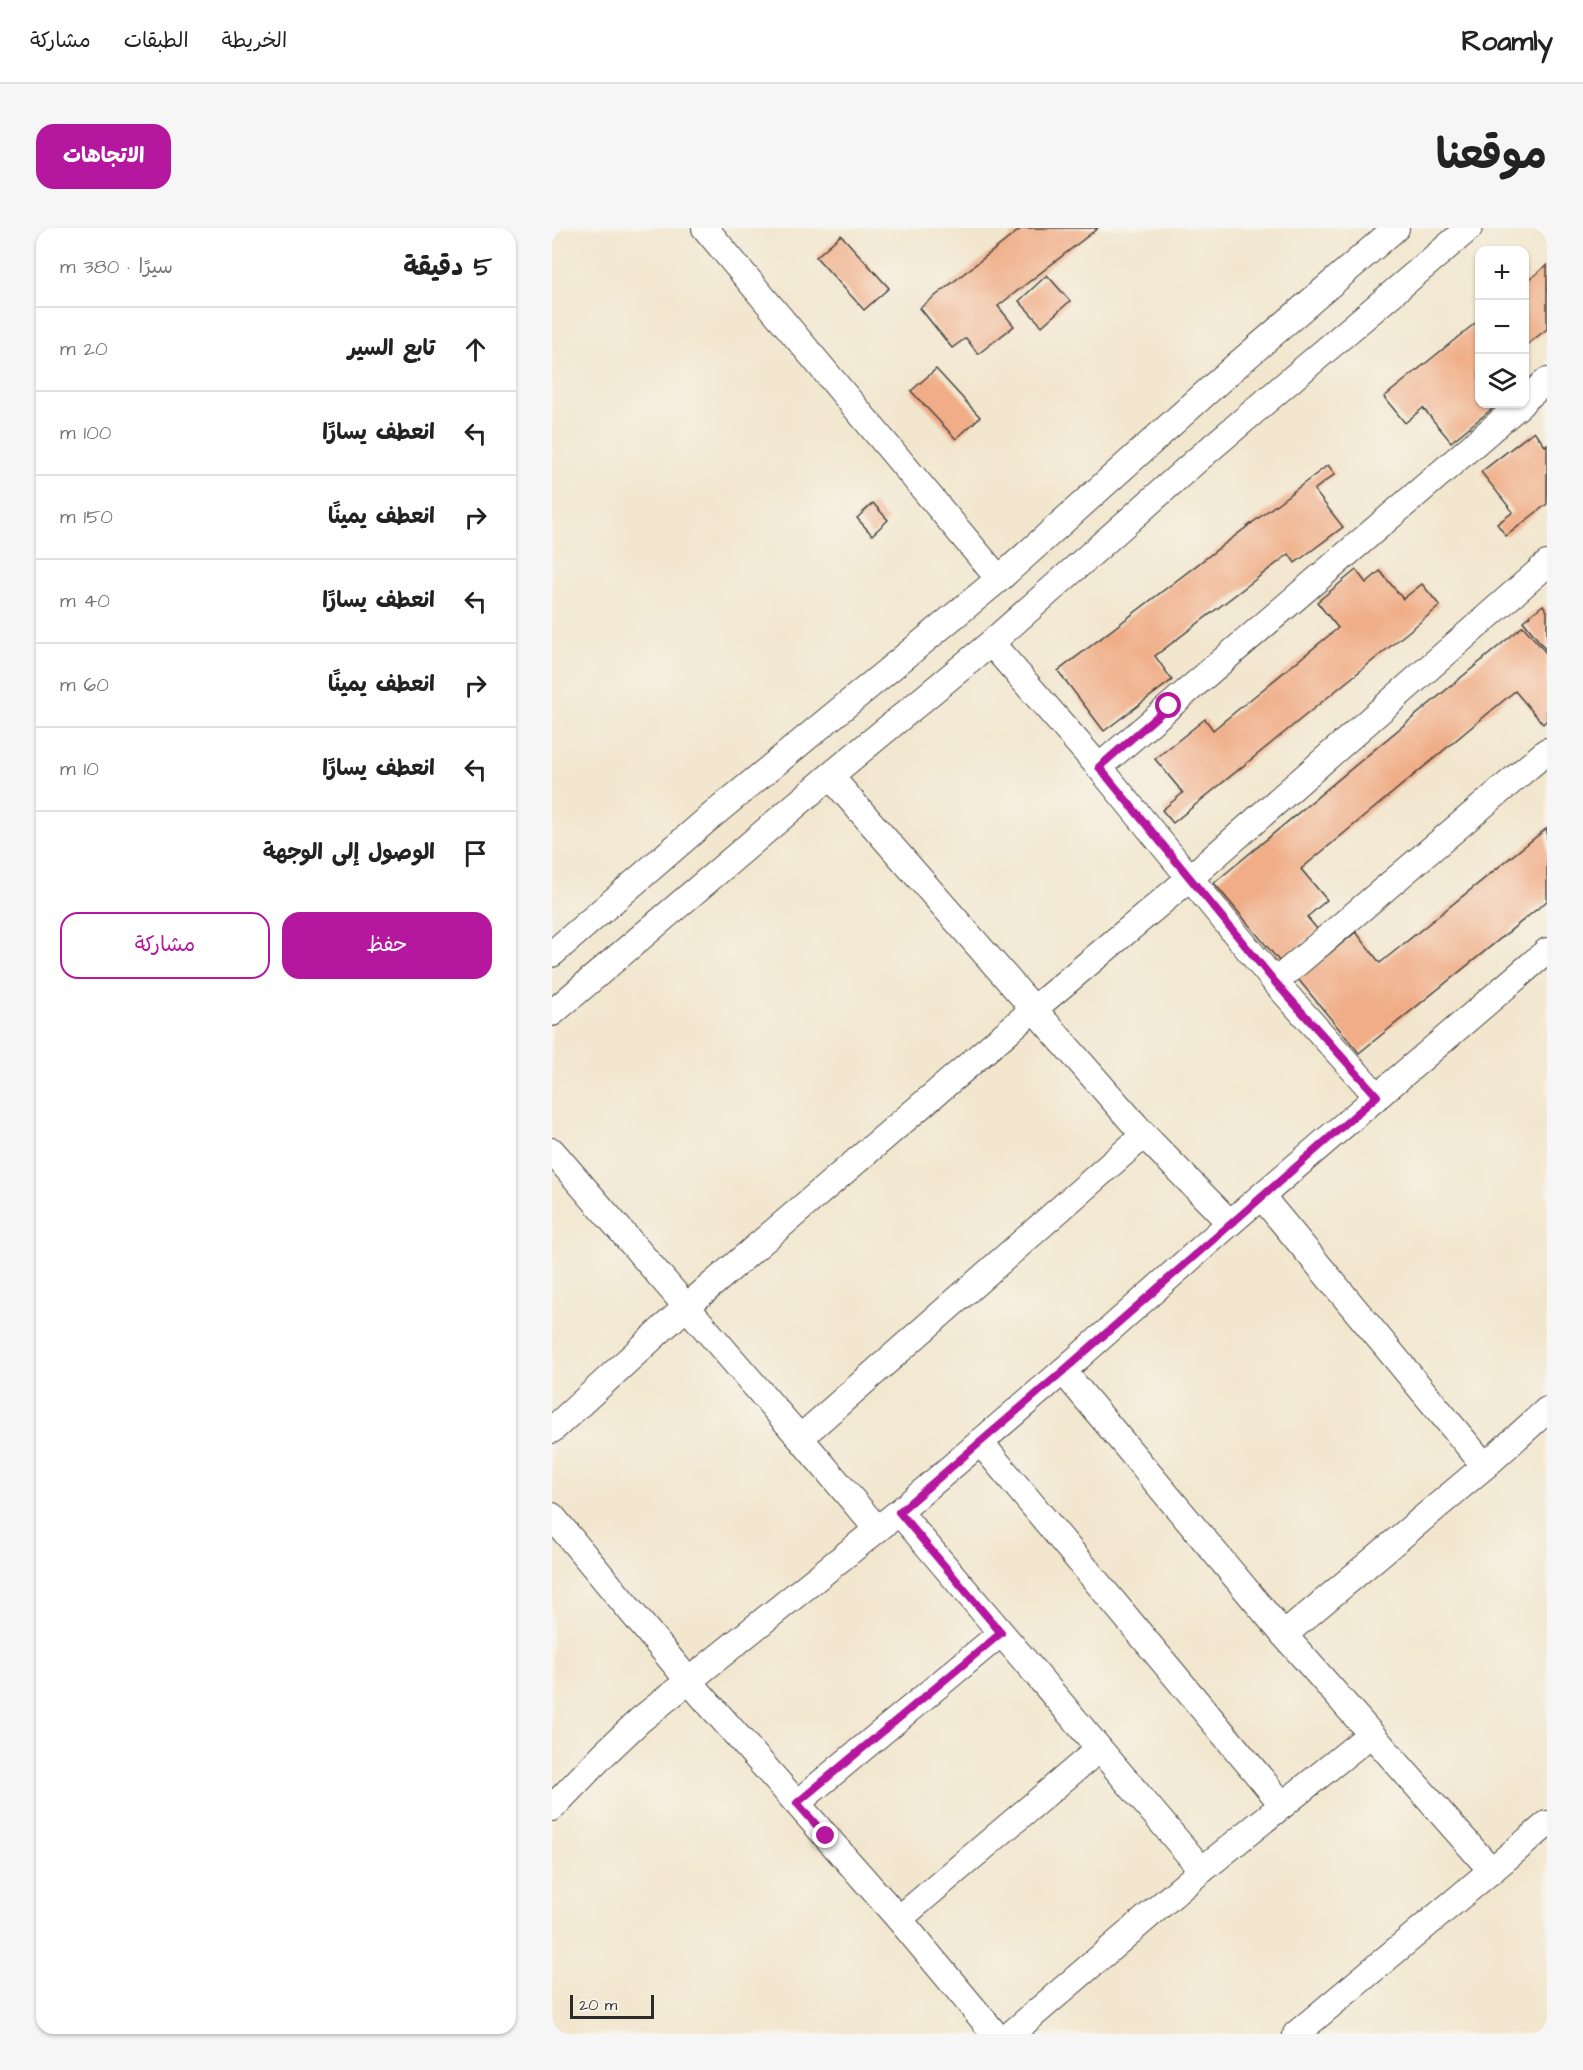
<!DOCTYPE html>
<html lang="ar">
<head>
<meta charset="utf-8">
<style>
	:root { --surface:#fff; --page:#f6f6f6; --text:#222; --muted:#767676; --line:#e0e0e0; --accent:#b5179e }
	body { margin:0; font-family:"Architects Daughter","Playpen Sans Arabic",sans-serif; background:var(--page); color:var(--text); direction:rtl }
	.controls { position:absolute; right:18px; top:18px; display:grid; overflow:hidden; border-radius:12px; box-shadow:0 2px 4px #0004 }
	.controls button { width:54px; height:54px; display:grid; place-items:center; padding:0; border:0; border-bottom:2px solid var(--line); background:var(--surface); color:var(--text); font:30px sans-serif }
	.scale { position:absolute; left:18px; bottom:15px; width:84px; box-sizing:border-box; padding-left:6px; border:3px solid #2b2b2b; border-top:0; font-size:16px; line-height:21px; white-space:nowrap; color:#2b2b2b; -webkit-text-stroke:4px #f7f3e8; paint-order:stroke }
	.stop { position:absolute; width:18px; height:18px; margin:-14px; border:4px solid #b5179e; border-radius:50%; background:#fff }
	.stop.end { background:#b5179e; border-color:#fff; box-shadow:0 2px 6px #0008 }
	.list { margin:0; padding:0; list-style:none }
	h2 { display:flex; justify-content:space-between; align-items:center; height:78px; margin:0; padding:0 24px; font-size:26px }
	h2 small { font-size:20px; font-weight:400; color:var(--muted) }
	.list li { display:grid; grid-template-columns:39px 1fr auto; gap:18px; align-items:center; box-sizing:border-box; height:84px; padding:0 24px; border-top:2px solid var(--line) }
	.list b { display:block; font-size:22px; white-space:nowrap }
	.list em { font-size:20px; font-style:normal; color:var(--muted) }
	.actions { display:flex; gap:12px; padding:18px 24px }
	.actions a { flex:1; padding:14px 0; border:2px solid var(--accent); border-radius:18px; text-align:center; font-size:21px; color:var(--accent) }
	.actions .main { background:var(--accent); color:#fff }
	.icon { flex:none; width:33px; height:33px; fill:none; stroke:currentColor; stroke-width:2; stroke-linecap:round; stroke-linejoin:round }
	.map { position:relative; flex:none; width:995px; height:1806px; overflow:hidden; direction:ltr; border-radius:18px }
	header { display:flex; align-items:center; gap:36px; box-sizing:border-box; height:84px; padding:0 30px; background:var(--surface); border-bottom:2px solid var(--line) }
	header strong { font-size:28px }
	nav { display:flex; gap:33px; margin-inline-start:auto; font-size:21px }
	.intro { display:flex; align-items:center; justify-content:space-between; box-sizing:border-box; height:144px; padding:0 36px }
	h1 { margin:0; font-size:42px }
	.button { padding:15px 27px; border-radius:18px; background:var(--accent); color:#fff; font-size:21px; font-weight:700 }
	main { display:flex; gap:36px; padding:0 36px }
	aside { flex:1; background:var(--surface); border-radius:18px; box-shadow:0 2px 4px #0004 }
	.map>svg:first-child { display:block }
	.building { fill:#f0ad87 }
	.lines { fill:none; stroke-linecap:round; stroke-linejoin:round }
	.minor-casing { stroke:#494743; stroke-width:28 }
	.minor { stroke:#fff; stroke-width:26 }
	.route { stroke:#b5179e; stroke-width:8 }
</style>
</head>
<body>
<header>
<strong>Roamly</strong>
<nav><a>الخريطة</a><a>الطبقات</a><a>مشاركة</a></nav>
</header>
<div class="intro"><h1>موقعنا</h1><a class="button">الاتجاهات</a></div>
<main>
<div class="map">
<svg width="995" height="1806" viewBox="0 0 995 1806">
	<rect width="100%" height="100%" fill="#f7f3e8"/>
	<filter id="ink" filterUnits="userSpaceOnUse"><feTurbulence type="fractalNoise" baseFrequency=".0167" numOctaves="2"/><feDisplacementMap in="SourceGraphic" scale="12" xChannelSelector="R" yChannelSelector="G"/><feConvolveMatrix kernelMatrix="1 2 1 2 8 2 1 2 1" color-interpolation-filters="sRGB"/></filter>
	<filter id="wash" filterUnits="userSpaceOnUse"><feTurbulence type="fractalNoise" baseFrequency=".008" numOctaves="4" result="noise"/><feDisplacementMap in="SourceGraphic" scale="24" xChannelSelector="R" yChannelSelector="G"/><feGaussianBlur stdDeviation="1.35" result="paint"/><feColorMatrix in="noise" values="0 0 0 0 0 0 0 0 0 0 0 0 0 0 0 0 0 1.4 0 .05"/><feComposite in="paint" operator="in"/></filter>
	<g filter="url(#wash)">
		<rect width="100%" height="100%" fill="#f2e6ce"/>
		<g id="blocks">
			<!-- building -->
			<g class="building">
				<polygon points="470,0 546,0 446,78 462,98 426,126 414,110 400,120 368,80"/>
				<polygon points="289,7 337,60 312,82 264,29"/>
				<polygon points="995,37 995,101 972,119 972,56"/>
				<polygon points="495,47 518,73 490,98 467,73"/>
				<polygon points="927,92 927,176 946,176 899,214 871,180 853,195 832,169"/>
				<polygon points="384,141 428,189 404,211 359,163"/>
				<polygon points="982,203 993,218 995,216 995,276 954,308 945,296 961,284 929,244"/>
				<polygon points="776,237 783,246 762,262 791,299 743,335 737,326 603,428 620,452 552,503 506,443"/>
				<polygon points="321,275 336,292 320,307 305,290"/>
				<polygon points="804,342 814,355 828,343 851,371 870,356 888,378 621,595 610,582 631,565 603,531 653,491 661,502 786,400 765,374"/>
				<polygon points="991,377 995,383 995,423 971,393"/>
				<polygon points="971,398 994,425 995,424 995,492 991,496 963,463 749,641 775,672 755,689 766,702 728,734 662,655"/>
				<polygon points="995,600 995,673 807,825 746,751 804,704 828,735"/>
			</g>
		</g>
	</g>
	<g filter="url(#ink)">
		<use href="#blocks" fill-opacity="0" stroke="#494743" stroke-width="1.5"/>
		<g class="lines">
			<!-- minor casing -->
			<g class="minor-casing">
				<g id="minor">
					<polyline points="153,0 447,351"/>
					<polyline points="972,172 995,153"/>
					<polyline points="439,415 547,539 723,754 825,868"/>
					<polyline points="547,539 969,176"/>
					<polyline points="278,548 592,907 678,995"/>
					<polyline points="0,726 157,590 447,351 685,137 844,0"/>
					<polyline points="723,754 995,523"/>
					<polyline points="0,785 278,548 439,415 645,232 917,0"/>
					<polyline points="0,923 248,1210 325,1301"/>
					<polyline points="710,969 933,1238"/>
					<polyline points="511,1143 732,1407 940,1643"/>
					<polyline points="0,1202 134,1079 482,781 638,650 995,336"/>
					<polyline points="248,1210 592,907"/>
					<polyline points="428,1214 731,1577"/>
					<polyline points="347,1284 650,1642"/>
					<polyline points="0,1288 136,1452 347,1691 443,1806"/>
					<polyline points="732,1407 933,1238 995,1182"/>
					<polyline points="245,1575 449,1405"/>
					<polyline points="0,1580 51,1527 88,1492 347,1284 511,1143 678,995 995,723"/>
					<polyline points="347,1691 547,1521"/>
					<polyline points="459,1806 650,1642 819,1506"/>
					<polyline points="744,1806 995,1596"/>
				</g>
			</g>
			<!-- minor -->
			<use href="#minor" class="minor"/>
		</g>
	</g>
	<g class="lines" filter="url(#ink)">
		<!-- route -->
		<polyline class="route" points="274,1608 245,1575 449,1405 347,1284 511,1143 825,868 723,754 547,539 617,478"/>
	</g>
</svg>
<div class="controls">
<button>+</button>
<button>−</button>
<button><svg class="icon" aria-label="layers" viewBox="0 0 24 24"><path d="M12 4l9 5-9 5-9-5zM3 14l9 5 9-5"/></svg></button>
</div>
<div class="scale">20 m</div>
<div class="stop" style="left:617px;top:478px"></div>
<div class="stop end" style="left:274px;top:1608px"></div>
</div>
<aside>
<h2>5 دقيقة<small>سيرًا · 380 m</small></h2>
<ul class="list">
<li><svg class="icon" aria-label="ahead" viewBox="0 0 24 24"><path d="M12 20V5M6 11l6-6 6 6"/></svg><div><b>تابع السير</b></div><em>20 m</em></li>
<li><svg class="icon" aria-label="left" viewBox="0 0 24 24"><path d="M17 20v-9H6M10 6l-5 5 5 5"/></svg><div><b>انعطف يسارًا</b></div><em>100 m</em></li>
<li><svg class="icon" aria-label="right" viewBox="0 0 24 24"><path d="M7 20v-9h11M14 6l5 5-5 5"/></svg><div><b>انعطف يمينًا</b></div><em>150 m</em></li>
<li><svg class="icon" aria-label="left" viewBox="0 0 24 24"><path d="M17 20v-9H6M10 6l-5 5 5 5"/></svg><div><b>انعطف يسارًا</b></div><em>40 m</em></li>
<li><svg class="icon" aria-label="right" viewBox="0 0 24 24"><path d="M7 20v-9h11M14 6l5 5-5 5"/></svg><div><b>انعطف يمينًا</b></div><em>60 m</em></li>
<li><svg class="icon" aria-label="left" viewBox="0 0 24 24"><path d="M17 20v-9H6M10 6l-5 5 5 5"/></svg><div><b>انعطف يسارًا</b></div><em>10 m</em></li>
<li><svg class="icon" aria-label="arrive" viewBox="0 0 24 24"><path d="M6 21V4h12l-3 4 3 4H6"/></svg><div><b>الوصول إلى الوجهة</b></div></li>
</ul>
<div class="actions"><a class="main">حفظ</a><a>مشاركة</a></div>
</aside>
</main>
</body>
</html>
